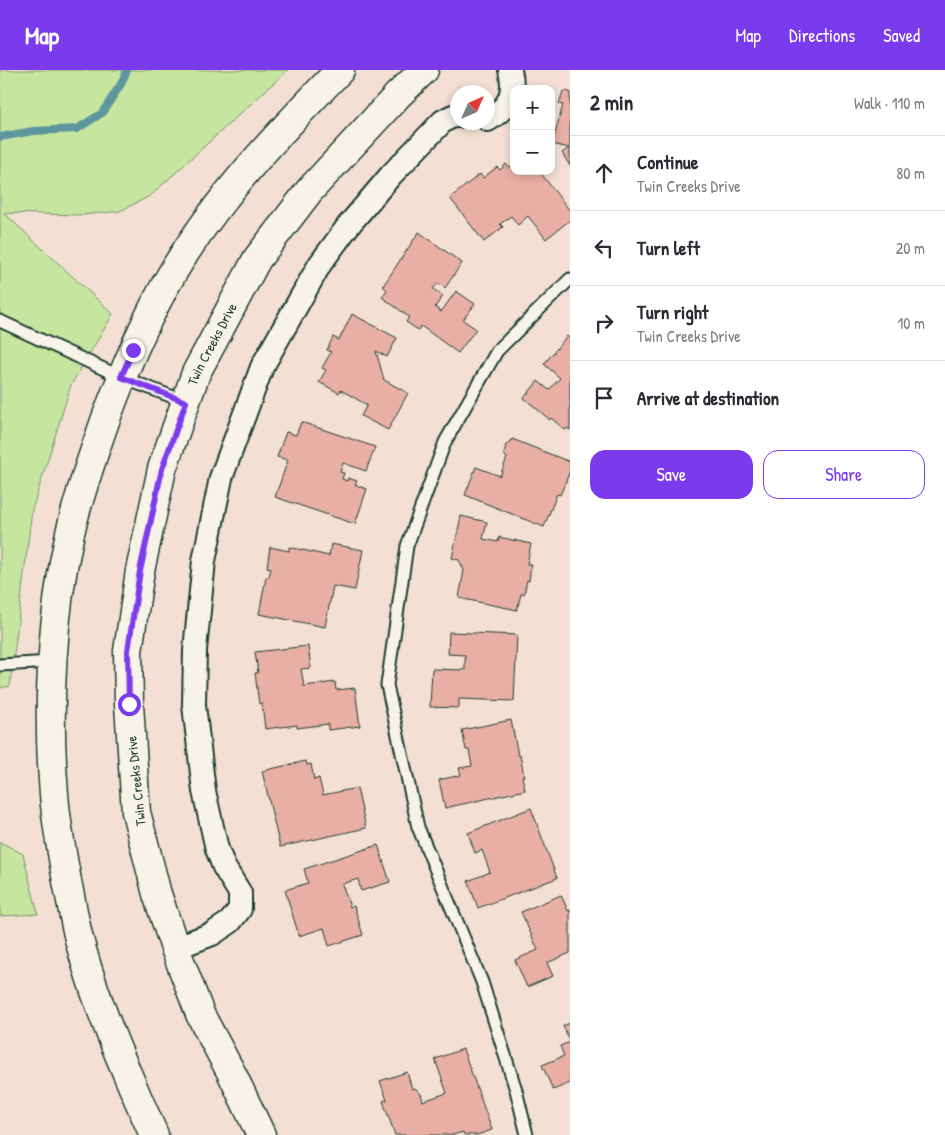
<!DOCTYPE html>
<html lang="en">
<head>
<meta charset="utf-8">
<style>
	:root { --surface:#fff; --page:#f2f2f3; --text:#2b2b33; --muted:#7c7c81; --line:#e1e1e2; --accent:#7c3aed }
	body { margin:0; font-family:"Patrick Hand",sans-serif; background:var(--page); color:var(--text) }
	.controls { position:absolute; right:15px; top:15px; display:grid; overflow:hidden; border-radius:10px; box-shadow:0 2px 8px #0003 }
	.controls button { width:45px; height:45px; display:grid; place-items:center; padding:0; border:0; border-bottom:1px solid var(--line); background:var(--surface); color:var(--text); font:25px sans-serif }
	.compass { position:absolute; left:450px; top:15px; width:45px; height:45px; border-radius:50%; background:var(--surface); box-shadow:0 2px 8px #0003; rotate:45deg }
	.stop { position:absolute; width:15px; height:15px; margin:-11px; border:4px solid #7c3aed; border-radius:50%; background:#fff }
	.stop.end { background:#7c3aed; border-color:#fff; box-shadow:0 1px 5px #0008 }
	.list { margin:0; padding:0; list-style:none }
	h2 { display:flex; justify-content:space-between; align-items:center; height:65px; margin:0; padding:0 20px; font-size:21px }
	h2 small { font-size:16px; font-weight:400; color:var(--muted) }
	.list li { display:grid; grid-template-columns:32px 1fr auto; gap:15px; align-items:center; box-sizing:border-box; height:75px; padding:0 20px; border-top:1px solid var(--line) }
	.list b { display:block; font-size:19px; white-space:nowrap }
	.list p { margin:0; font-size:16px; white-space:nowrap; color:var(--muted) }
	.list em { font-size:16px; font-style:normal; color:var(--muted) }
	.actions { display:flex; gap:10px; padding:15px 20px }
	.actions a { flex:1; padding:11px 0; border:1px solid var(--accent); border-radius:15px; text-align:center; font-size:18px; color:var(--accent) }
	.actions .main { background:var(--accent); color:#fff }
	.icon { flex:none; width:28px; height:28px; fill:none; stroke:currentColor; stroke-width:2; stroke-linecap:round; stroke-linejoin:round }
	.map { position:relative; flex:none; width:570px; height:1065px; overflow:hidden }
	header { display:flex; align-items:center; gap:30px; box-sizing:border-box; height:70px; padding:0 25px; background:var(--accent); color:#fff }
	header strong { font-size:24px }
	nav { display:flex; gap:28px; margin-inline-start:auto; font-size:18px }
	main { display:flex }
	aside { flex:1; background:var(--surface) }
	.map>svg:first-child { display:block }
	.green { fill:#c6e69f; stroke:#72926a }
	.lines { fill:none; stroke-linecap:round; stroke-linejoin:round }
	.stream { stroke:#5d969f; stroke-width:8 }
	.building { fill:#e9afa4; stroke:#1f3d34 }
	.lane-casing { stroke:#1f3d34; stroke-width:15 }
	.street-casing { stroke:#1f3d34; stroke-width:26 }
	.secondary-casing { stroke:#1f3d34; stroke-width:31 }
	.lane { stroke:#f7f3e8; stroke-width:11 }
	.street { stroke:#f7f3e8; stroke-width:22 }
	.secondary { stroke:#f7f3e8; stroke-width:28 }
	.route { stroke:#7c3aed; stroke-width:6 }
	.labels { text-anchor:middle; stroke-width:5; stroke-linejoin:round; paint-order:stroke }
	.street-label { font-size:14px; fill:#1f3d34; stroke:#f7f3e8 }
</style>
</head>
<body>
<header>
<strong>Map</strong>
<nav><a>Map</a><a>Directions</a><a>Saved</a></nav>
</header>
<main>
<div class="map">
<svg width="570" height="1065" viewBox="0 0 570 1065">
	<rect width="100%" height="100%" fill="#f3dfd4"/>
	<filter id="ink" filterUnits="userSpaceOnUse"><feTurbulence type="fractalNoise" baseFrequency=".02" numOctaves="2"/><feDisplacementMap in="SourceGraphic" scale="10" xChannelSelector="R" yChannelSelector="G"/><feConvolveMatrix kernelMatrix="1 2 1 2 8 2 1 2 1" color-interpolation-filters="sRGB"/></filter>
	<g filter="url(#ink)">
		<!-- green -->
		<g class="green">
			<polygon points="0,0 288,0 150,126 120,141 83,145 4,143 113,244 71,315 32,440 10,616 0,618"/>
			<polygon points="0,772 23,784 38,844 0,846"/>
		</g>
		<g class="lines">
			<!-- stream -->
			<polyline class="stream" points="0,67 33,61 77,59 102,43 121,14 127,0"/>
		</g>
		<!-- building -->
		<g class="building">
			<polygon points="563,21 570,22 570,96 562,83 569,78 552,74 563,35 559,34"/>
			<polygon points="506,94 509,98 514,94 514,101 539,101 570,141 570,150 546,169 528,146 518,155 511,146 500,154 503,157 484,172 450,128 480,104 483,108 497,97 500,100"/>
			<polygon points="419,162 462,193 445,218 438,213 433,219 443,226 435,237 441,242 456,221 475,234 463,250 476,259 458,283 421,256 418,260 406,252 409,247 382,227 387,220 383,216"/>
			<polygon points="352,244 397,268 387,287 376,281 384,310 408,323 388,360 361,346 367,335 341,320 339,323 319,312 326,300 322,298 331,282 327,280 333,267 339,270"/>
			<polygon points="567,266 570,269 570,360 567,358 565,360 551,348 550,350 524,328 538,311 549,320 560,308 544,294"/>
			<polygon points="301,352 375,377 366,401 343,393 340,402 344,403 342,409 347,411 348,408 357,411 355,415 367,419 355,454 275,427 288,390 277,387 286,362 296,365"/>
			<polygon points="512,369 570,392 570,401 560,425 557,424 544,457 465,425 476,397 500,406 507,388 504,384 506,375 510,373"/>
			<polygon points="461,446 487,452 483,469 498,472 499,467 531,474 527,494 531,494 529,511 527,510 524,524 521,524 517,540 459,528 464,500 459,490 452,488"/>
			<polygon points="331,474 363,480 355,520 333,516 325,557 259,544 266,507 269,507 271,498 267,497 270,477 289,481 289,477 329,486"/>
			<polygon points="449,562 517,565 514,631 459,629 459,638 430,637 432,599 465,600 465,585 448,584"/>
			<polygon points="308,576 311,598 301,599 304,616 335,612 336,620 355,618 360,656 328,660 328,654 297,658 297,655 265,659 262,633 259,634 255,603 258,603 255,582"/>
			<polygon points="511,650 518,685 520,685 524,706 522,706 525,720 445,738 439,710 461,705 459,698 472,696 469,680 466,680 462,660"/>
			<polygon points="306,691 307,695 311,694 314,710 319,708 323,725 357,718 366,758 280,777 262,701"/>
			<polygon points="531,738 557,808 478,838 468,811 490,802 482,780 475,783 468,763"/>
			<polygon points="378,775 390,812 361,821 358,809 342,814 350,837 354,836 363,865 329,876 324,858 299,866 285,820 308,813 304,799"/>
			<polygon points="561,825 568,841 570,840 570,883 547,893 553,906 527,917 515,890 538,880 521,842"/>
			<polygon points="570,953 570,1013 553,1020 542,995 564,986 560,976 570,972 563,956"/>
			<polygon points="463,979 492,1060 477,1065 464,1065 463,1062 453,1065 395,1065 383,1031 387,1030 380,1011 407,1002 412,1019 415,1018 421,1024 423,1031 447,1023 435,989"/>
		</g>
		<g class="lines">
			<!-- lane casing -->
			<g class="lane-casing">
				<g id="lane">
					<polyline points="0,251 121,307 186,332"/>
					<polyline points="0,595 52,592"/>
					<polyline points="527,1065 516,1020 482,912 418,757 387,615 407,476 445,372 497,281 570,209"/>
				</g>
			</g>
			<!-- street casing -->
			<g class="street-casing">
				<g id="street">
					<path d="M 488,50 C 509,37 516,25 510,0"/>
					<polyline points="175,878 212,864 230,852 240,839 240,823 224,797 217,779 204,721 194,635 195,580 204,491 221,408 262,297 320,194 348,156 391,105 443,51 453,46 458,46"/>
				</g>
			</g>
			<!-- secondary casing -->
			<g class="secondary-casing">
				<g id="secondary">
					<path d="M 154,1065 C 127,1004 100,944 82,880 C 75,857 72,834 67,811 C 62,783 56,753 54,724 C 47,639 51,546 70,463 C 79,425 92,388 105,351 C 124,300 145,249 173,202 C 218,126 279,63 340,0"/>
					<path id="s1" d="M 261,1065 L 232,1004 L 200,944 L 175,878 L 157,824 L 136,742 L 129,634 L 128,581 L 140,501 L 162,399 L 196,303 L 257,189 L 310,120 L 398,25 L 424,0"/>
				</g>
			</g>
			<!-- lane -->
			<use href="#lane" class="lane"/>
			<!-- street -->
			<use href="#street" class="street"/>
			<!-- secondary -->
			<use href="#secondary" class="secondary"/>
		</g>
	</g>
	<g class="lines" filter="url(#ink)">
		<!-- route -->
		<polyline class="route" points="129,634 128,581 140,501 162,399 186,332 121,307 133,280"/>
	</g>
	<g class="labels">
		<!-- street labels -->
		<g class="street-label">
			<text dy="5" stroke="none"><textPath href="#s1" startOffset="829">Twin Creeks Drive</textPath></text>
			<text transform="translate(136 711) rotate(-96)" y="5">Twin Creeks Drive</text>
		</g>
	</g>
</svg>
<div class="controls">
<button>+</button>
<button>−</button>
</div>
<svg class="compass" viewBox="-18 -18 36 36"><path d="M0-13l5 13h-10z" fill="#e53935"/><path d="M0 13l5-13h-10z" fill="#7c7c81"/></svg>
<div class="stop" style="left:129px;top:634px"></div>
<div class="stop end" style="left:133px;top:280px"></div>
</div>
<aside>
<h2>2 min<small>Walk · 110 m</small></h2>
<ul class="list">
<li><svg class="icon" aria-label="ahead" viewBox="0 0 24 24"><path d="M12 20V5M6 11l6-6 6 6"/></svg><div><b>Continue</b><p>Twin Creeks Drive</p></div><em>80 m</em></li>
<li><svg class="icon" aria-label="left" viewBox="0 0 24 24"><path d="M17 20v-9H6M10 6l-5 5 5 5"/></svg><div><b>Turn left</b></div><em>20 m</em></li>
<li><svg class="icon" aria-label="right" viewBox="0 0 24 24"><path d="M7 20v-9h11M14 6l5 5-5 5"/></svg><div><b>Turn right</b><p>Twin Creeks Drive</p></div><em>10 m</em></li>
<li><svg class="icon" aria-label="arrive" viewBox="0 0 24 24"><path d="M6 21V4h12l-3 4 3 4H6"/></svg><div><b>Arrive at destination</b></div></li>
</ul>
<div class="actions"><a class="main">Save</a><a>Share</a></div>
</aside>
</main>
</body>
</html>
